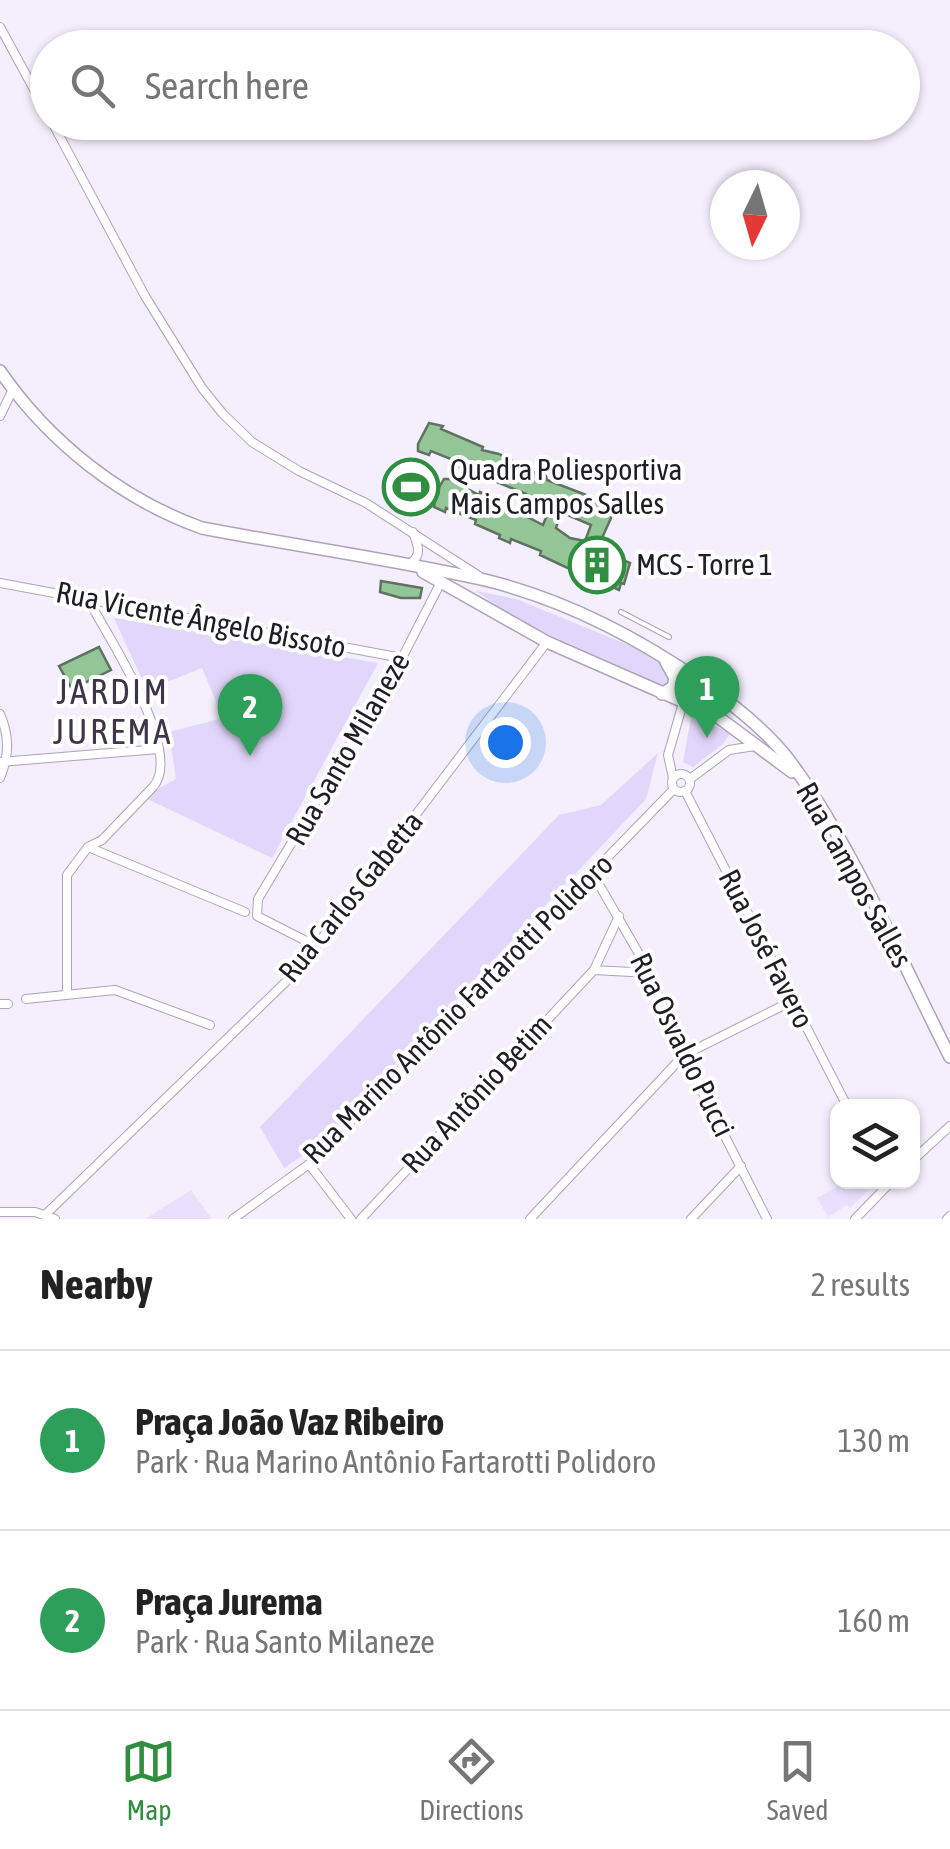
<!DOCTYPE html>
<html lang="en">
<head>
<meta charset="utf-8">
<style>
	:root { --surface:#fff; --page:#f2f2f2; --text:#222; --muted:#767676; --line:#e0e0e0; --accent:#308e40 }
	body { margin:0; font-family:"Asap Condensed",sans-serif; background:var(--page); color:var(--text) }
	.controls { position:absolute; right:30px; bottom:30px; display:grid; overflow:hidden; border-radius:20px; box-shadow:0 2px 8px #0004 }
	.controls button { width:90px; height:90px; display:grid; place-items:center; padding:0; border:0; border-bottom:2px solid var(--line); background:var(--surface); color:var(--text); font:50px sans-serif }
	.compass { position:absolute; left:710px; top:170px; width:90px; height:90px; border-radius:50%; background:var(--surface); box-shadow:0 2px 8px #0004; rotate:185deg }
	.you { position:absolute; left:505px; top:742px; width:35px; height:35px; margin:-25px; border:8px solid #fff; border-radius:50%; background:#1a73e8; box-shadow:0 0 0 15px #1a73e833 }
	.badge { display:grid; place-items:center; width:65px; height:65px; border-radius:50%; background:var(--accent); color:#fff; font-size:32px; font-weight:700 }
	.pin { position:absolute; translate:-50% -82px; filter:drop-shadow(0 2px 5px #0008) }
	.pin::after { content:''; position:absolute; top:52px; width:35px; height:30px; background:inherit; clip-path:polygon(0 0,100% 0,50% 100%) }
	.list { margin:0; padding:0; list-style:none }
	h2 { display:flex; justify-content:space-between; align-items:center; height:130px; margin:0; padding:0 40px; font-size:42px }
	h2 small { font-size:32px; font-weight:400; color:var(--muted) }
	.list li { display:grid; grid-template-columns:65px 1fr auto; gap:30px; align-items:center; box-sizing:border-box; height:180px; padding:0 40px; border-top:2px solid var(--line) }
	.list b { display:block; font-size:38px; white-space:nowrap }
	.list p { margin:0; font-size:32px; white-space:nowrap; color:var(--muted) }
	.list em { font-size:32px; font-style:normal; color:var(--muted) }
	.icon { flex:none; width:55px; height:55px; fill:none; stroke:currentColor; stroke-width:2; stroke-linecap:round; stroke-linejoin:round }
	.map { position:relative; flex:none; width:950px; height:1219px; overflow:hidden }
	.search { position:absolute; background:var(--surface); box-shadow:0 2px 8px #0004; left:30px; right:30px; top:30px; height:110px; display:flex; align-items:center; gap:25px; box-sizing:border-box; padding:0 35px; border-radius:55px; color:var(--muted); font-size:38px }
	.sheet { height:490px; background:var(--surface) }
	nav { display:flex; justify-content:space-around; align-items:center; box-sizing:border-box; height:140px; border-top:2px solid var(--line); background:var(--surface); font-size:28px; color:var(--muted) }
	nav a { display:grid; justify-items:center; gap:5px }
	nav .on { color:var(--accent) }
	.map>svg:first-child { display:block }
	.built { fill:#eae0fe }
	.green { fill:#e2d7fa }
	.building { fill:#93c596; stroke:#617262; stroke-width:2.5; fill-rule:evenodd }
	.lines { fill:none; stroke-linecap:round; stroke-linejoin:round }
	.lane-casing { stroke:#aca4ba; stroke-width:6 }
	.street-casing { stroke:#aca4ba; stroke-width:10 }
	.secondary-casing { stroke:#aca4ba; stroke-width:14 }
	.lane { stroke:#fff; stroke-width:4 }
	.street { stroke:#fff; stroke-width:8 }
	.secondary { stroke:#fff; stroke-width:11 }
	.labels { text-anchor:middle; stroke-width:8; stroke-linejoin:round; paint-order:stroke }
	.poi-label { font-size:30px; fill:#1f1d25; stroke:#fff; text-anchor:start }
	.street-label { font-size:30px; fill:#1f1d25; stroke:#fff }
	.quarter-label { font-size:35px; letter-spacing:2.5px; fill:#3c3648; stroke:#fff }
</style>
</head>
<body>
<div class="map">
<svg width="950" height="1219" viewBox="0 0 950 1219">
	<rect width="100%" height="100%" fill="#f3effc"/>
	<!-- built -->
	<g class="built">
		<polygon points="845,1182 869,1182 872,1187 850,1208 847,1205 828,1217 817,1198"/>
		<polygon points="191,1190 212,1219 145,1219"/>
	</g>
	<!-- green -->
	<g class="green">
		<polygon points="476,591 516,599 653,655 675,678 667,687 520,622"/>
		<polygon points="114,618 378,663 272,858 143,797 176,779 169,732 223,718 202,668 147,690"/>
		<polygon points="691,718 731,732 723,744 693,767 683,762"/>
		<polygon points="658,753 646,799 321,1143 284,1168 260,1127 559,815 601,805"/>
	</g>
	<!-- building -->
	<g class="building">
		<path d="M 429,423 L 443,426 L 441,429 L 483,447 L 482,450 L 499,454 L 536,473 L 545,473 L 547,480 L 610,504 L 613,508 L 611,518 L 597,549 L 630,563 L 624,584 L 621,583 L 619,590 L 606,584 L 607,580 L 577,568 L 576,572 L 540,555 L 541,551 L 511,539 L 510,543 L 499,538 L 500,535 L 475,524 L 476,520 L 446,508 L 445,512 L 434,507 L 436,492 L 444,479 L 449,479 L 479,495 L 480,492 L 496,499 L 497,506 L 514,510 L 543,525 L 549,510 L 524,499 L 526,494 L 460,467 L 461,463 L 431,451 L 429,455 L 418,451 L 418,444 ZM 561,512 L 591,525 L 585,541 L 570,538 L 556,528 Z"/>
		<polygon points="381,581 422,588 420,598 401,598 380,592"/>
		<polygon points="99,647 111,670 72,689 59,666"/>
	</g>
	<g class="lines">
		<!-- lane casing -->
		<g class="lane-casing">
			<polyline id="lane" points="621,612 669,637"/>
		</g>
		<!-- street casing -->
		<g class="street-casing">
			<g id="street">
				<polyline points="0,27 48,115"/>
				<polyline points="52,122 145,296 202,388 223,414 252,442 299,471 366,503 479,576"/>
				<polyline points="0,416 13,389"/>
				<path d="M 411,563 C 423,554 417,544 413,532"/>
				<polyline points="0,583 402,658"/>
				<path d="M 0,714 C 10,737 9,756 0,778"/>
				<polyline points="0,762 159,749"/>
				<circle cx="681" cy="783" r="9"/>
				<polyline points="673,778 668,755 683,703"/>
				<polyline points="690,779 729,750 755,746"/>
				<polyline points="685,791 847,1106"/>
				<polyline points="88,847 245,912"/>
				<polyline points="593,874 650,973 675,1038 767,1219"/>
				<polyline points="619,916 594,970 650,973"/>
				<polyline points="316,946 257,916 258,899 402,658 441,582"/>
				<path d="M 67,994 L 67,875 L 88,847 L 102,840 L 153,787 C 185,752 106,633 87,598"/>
				<polyline points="26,999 115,990 210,1025"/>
				<polyline points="0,1004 8,1004"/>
				<polyline points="912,1161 950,1126"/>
				<polyline points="309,1164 351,1219"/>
				<polyline points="0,1212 35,1212 55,1219"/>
				<polyline points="46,1214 297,971 547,642"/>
				<polyline points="233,1219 309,1164 674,789"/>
				<polyline points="361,1219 594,970"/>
				<polyline points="530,1219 684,1055 792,1001"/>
				<polyline points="691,1219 741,1166"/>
				<polyline points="855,1219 891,1182"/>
				<polyline points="947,1219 950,1216"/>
			</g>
		</g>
		<!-- secondary casing -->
		<g class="secondary-casing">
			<g id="secondary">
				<path d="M 0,371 C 49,442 121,499 202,528 C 296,546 392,559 485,580 C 563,599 637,637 703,683 C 734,705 770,733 792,764 C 854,849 902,963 950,1057"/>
				<polyline points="423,572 547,642 718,717 792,772"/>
				<polyline points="662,694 673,687 675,678 666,662"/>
				<polyline points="683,703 693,688 711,690"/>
			</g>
		</g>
		<!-- lane -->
		<use href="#lane" class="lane"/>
		<!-- street -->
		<use href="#street" class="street"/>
		<!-- secondary -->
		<use href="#secondary" class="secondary"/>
	</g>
	<!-- icons -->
	<defs>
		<g id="stadium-ring" transform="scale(2.875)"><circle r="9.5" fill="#fff" stroke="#308e40" stroke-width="1.5"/><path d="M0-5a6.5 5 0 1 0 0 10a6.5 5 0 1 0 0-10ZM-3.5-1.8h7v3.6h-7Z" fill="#308e40"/></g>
		<g id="building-ring" transform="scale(2.875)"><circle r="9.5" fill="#fff" stroke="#308e40" stroke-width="1.5"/><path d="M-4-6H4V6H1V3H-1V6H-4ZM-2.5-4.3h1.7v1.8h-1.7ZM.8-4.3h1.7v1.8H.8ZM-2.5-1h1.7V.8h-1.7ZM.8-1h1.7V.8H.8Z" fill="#308e40"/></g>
	</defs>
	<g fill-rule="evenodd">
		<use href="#stadium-ring" x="411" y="487"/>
		<use href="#building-ring" x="597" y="565"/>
	</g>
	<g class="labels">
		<!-- poi labels -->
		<g class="poi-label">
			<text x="450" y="480">Quadra Poliesportiva<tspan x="450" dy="34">Mais Campos Salles</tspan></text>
			<text x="636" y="575">MCS - Torre 1</text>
		</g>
		<!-- street labels -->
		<g class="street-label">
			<text transform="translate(201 620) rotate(11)" y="10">Rua Vicente Ângelo Bissoto</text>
			<text transform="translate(348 749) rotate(-60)" y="10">Rua Santo Milaneze</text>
			<text transform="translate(854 875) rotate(61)" y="10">Rua Campos Salles</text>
			<text transform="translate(351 897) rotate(-51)" y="10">Rua Carlos Gabetta</text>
			<text transform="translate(766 949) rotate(63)" y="10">Rua José Favero</text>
			<text transform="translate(458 1009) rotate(-45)" y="10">Rua Marino Antônio Fartarotti Polidoro</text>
			<text transform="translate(682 1045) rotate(64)" y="10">Rua Osvaldo Pucci</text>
			<text transform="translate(477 1094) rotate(-47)" y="10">Rua Antônio Betim</text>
		</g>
		<!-- quarter labels -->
		<g class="quarter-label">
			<text x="113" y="704">JARDIM<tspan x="113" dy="40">JUREMA</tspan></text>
		</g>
	</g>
</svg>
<div class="controls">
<button><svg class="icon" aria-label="layers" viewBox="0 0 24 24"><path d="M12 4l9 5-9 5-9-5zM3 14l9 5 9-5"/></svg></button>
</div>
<svg class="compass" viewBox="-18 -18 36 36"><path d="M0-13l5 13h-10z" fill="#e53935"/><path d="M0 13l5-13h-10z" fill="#767676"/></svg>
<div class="you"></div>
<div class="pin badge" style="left:707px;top:738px;background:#2e9e5b">1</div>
<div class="pin badge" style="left:250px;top:756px;background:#2e9e5b">2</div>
<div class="search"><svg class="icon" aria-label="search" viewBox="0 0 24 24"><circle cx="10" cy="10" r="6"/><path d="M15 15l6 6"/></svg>Search here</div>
</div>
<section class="sheet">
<h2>Nearby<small>2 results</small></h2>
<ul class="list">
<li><span class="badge" style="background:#2e9e5b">1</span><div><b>Praça João Vaz Ribeiro</b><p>Park · Rua Marino Antônio Fartarotti Polidoro</p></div><em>130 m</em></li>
<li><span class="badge" style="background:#2e9e5b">2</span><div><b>Praça Jurema</b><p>Park · Rua Santo Milaneze</p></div><em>160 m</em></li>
</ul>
</section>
<nav>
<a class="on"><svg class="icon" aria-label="map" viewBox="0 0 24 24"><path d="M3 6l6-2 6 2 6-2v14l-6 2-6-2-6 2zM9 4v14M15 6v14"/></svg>Map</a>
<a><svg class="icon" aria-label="directions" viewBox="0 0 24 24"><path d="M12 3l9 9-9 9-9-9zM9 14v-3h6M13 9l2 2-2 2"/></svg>Directions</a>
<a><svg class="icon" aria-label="saved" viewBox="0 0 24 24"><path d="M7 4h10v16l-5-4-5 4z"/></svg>Saved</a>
</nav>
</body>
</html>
